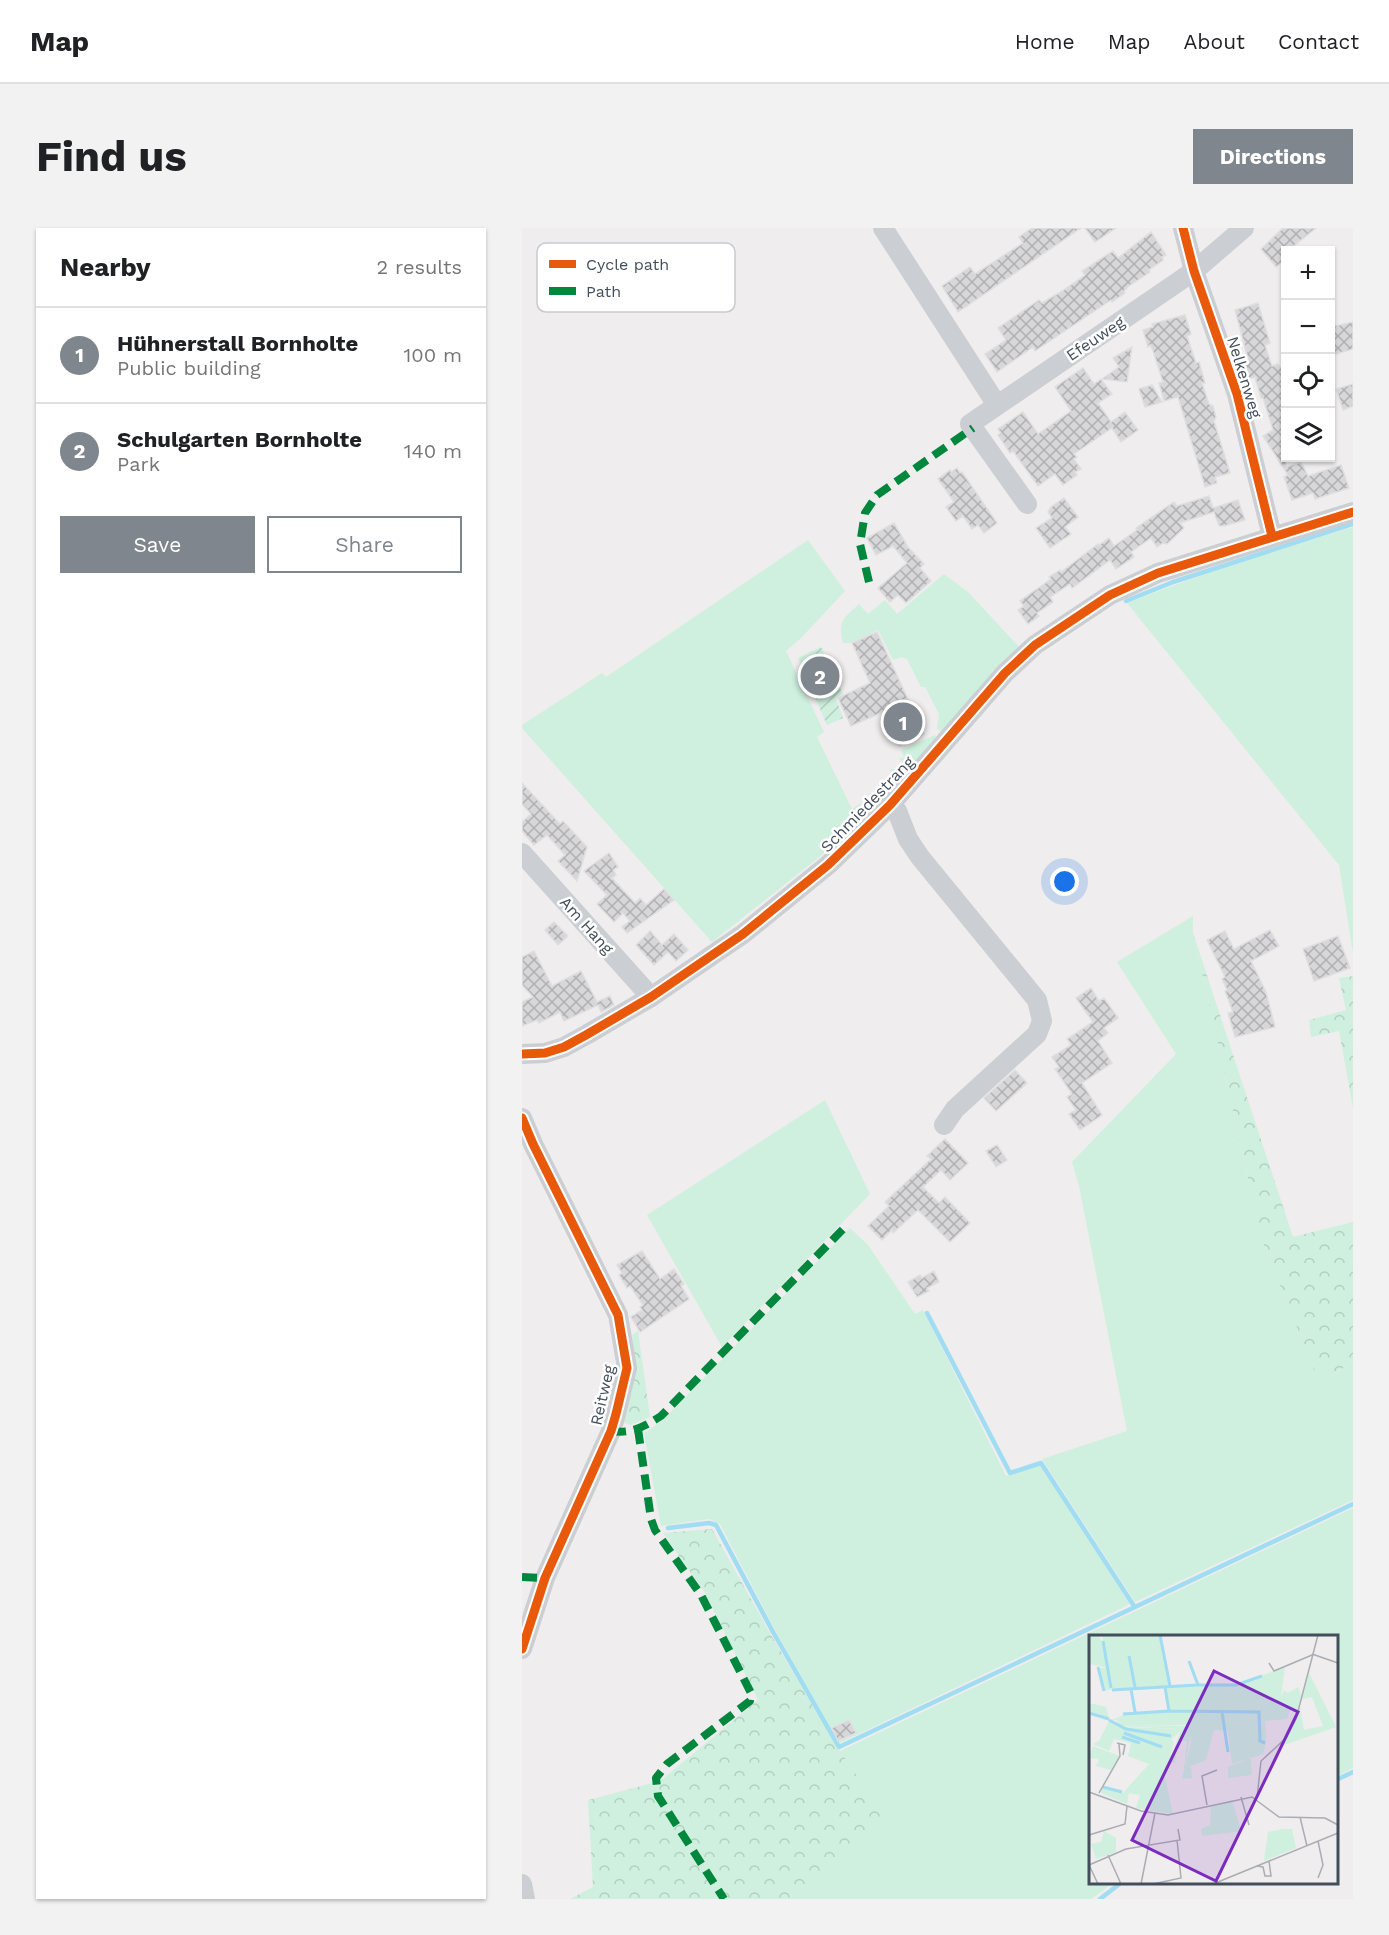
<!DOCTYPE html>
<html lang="en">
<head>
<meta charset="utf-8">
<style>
	:root { --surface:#fff; --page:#f2f2f2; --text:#202124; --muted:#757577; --line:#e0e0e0; --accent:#7f868e }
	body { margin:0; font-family:"Work Sans",sans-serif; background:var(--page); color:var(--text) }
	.controls { position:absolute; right:18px; top:18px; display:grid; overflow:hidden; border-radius:0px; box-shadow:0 2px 4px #0004 }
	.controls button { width:54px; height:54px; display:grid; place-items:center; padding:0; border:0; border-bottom:2px solid var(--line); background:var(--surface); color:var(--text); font:30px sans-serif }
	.you { position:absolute; left:543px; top:654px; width:21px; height:21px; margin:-15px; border:4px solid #fff; border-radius:50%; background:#1a73e8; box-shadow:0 0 0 9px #1a73e833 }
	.badge { display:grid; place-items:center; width:39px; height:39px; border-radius:50%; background:var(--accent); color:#fff; font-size:20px; font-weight:700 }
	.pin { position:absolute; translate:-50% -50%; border:3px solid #fff; box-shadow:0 2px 6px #0006 }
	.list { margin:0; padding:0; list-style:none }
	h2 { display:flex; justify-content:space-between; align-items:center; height:78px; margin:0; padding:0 24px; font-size:26px }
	h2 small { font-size:20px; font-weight:400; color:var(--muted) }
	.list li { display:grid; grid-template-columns:39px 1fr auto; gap:18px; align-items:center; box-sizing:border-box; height:96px; padding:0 24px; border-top:2px solid var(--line) }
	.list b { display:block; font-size:22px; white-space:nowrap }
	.list p { margin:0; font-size:20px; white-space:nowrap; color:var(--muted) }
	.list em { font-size:20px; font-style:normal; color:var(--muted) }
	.actions { display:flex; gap:12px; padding:18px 24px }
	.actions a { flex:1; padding:14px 0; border:2px solid var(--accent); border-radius:0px; text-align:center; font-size:21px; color:var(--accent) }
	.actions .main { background:var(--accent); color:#fff }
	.icon { flex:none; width:33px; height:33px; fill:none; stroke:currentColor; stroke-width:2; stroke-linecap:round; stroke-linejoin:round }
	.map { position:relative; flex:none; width:831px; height:1671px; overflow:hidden; border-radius:0px }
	header { display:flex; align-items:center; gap:36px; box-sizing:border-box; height:84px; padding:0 30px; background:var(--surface); border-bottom:2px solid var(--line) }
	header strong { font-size:28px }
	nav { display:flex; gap:33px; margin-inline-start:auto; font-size:21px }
	.intro { display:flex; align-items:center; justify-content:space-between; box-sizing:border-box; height:144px; padding:0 36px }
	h1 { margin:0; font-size:42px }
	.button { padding:15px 27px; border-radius:0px; background:var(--accent); color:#fff; font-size:21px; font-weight:700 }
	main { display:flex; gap:36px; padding:0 36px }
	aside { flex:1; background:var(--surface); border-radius:0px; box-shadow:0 2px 4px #0004 }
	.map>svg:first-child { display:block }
	.grass { fill:#cff0de }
	.forest { fill:url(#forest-crowns) }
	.garden { fill:url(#garden-furrows) }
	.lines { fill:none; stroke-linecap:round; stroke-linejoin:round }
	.stream { stroke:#a0dcf2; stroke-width:4.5 }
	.building { fill:url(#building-cross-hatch); stroke:#e0dfe0; stroke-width:1.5 }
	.minor { stroke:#cbced2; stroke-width:20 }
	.quiet { stroke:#00873e; stroke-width:8; stroke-dasharray:15 8; stroke-linecap:butt }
	.cycleway-casing { stroke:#fff; stroke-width:13 }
	.cycleway { stroke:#e8590c; stroke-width:9 }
	.labels { text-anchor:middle; stroke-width:5; stroke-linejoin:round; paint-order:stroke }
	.street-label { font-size:16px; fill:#434e5b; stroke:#fff }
	.inset-river { fill:none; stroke:#a0dcf2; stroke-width:3 }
	.inset-road { fill:none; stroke:#aaadb3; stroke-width:1.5 }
	.view { fill:#7b2cbf; fill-opacity:0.15; stroke:#7b2cbf; stroke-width:3 }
	.inset-edge { fill:none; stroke:#434e5b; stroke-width:3 }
	.key { fill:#fff; stroke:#c7cace; stroke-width:1.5 }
	.key-label { font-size:16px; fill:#434e5b }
</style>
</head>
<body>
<header>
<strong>Map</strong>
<nav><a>Home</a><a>Map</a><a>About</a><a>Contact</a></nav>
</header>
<div class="intro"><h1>Find us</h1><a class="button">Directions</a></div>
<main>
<aside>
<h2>Nearby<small>2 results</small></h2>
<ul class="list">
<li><span class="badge">1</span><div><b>Hühnerstall Bornholte</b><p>Public building</p></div><em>100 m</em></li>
<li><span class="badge">2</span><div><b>Schulgarten Bornholte</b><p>Park</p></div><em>140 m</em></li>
</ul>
<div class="actions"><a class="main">Save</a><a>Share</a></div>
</aside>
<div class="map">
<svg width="831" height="1671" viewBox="0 0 831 1671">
	<defs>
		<pattern id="forest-crowns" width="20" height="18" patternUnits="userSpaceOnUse" patternTransform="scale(1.5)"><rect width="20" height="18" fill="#cff0de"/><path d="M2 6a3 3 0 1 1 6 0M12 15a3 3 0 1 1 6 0" fill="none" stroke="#b3cfc1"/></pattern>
		<pattern id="garden-furrows" width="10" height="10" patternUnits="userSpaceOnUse" patternTransform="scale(1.5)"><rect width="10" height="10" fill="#cff0de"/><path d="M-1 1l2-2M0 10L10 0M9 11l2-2" fill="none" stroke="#b3cfc1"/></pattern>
		<pattern id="building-cross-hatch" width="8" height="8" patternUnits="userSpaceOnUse" patternTransform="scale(1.5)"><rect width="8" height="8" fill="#d7d6d9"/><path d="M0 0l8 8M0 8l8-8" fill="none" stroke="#b0b0b3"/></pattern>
	</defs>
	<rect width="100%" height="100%" fill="#efeded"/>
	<!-- grass -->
	<g class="grass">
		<path d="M 831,299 L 831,725 L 817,637 L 605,375 C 679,346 755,322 831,299 Z"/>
		<polygon points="286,312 323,363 280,409 264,423 302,504 295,509 330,581 373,552 368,541 373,541 377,548 375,562 339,598 333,587 336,594 296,630 190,714 0,500 0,497 80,445 84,449"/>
		<path d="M 422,346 L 446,364 L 500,422 L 421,506 L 415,500 L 417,486 L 403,459 L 399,459 L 385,431 L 379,429 L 371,432 L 356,402 L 329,415 L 321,415 C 315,393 322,390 337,376 L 346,386 L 363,372 L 375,386 Z"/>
		<polygon points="413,507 415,514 392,537 385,538 377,531 382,529 379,522"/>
		<polygon points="671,688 671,705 740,1012 796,1152 817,1144 831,1131 831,1272 613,1374 520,1231 605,1203 557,958 550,934 654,826 595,734"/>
		<polygon points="303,872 348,966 200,1119 125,987"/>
		<polygon points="328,1000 346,1017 393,1086 401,1082 484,1248 518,1237 608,1376 316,1516 254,1404 198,1296 187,1291 139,1298 122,1205 140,1193"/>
		<polygon points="831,1280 831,1540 815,1548 814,1408 568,1408 568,1654 591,1655 569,1671 266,1671 362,1589 318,1523"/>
	</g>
	<!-- forest -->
	<g class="forest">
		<polygon points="671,705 771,1009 831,994 831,1131 817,1144 796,1152 740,1012"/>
		<polygon points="831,748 831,880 817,803 789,809 787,792 824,782 817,750"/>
		<polygon points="116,1103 128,1189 109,1197 100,1194 113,1142 110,1107"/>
		<polygon points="190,1301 249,1407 318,1523 363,1589 266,1671 48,1671 71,1659 66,1572 138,1553 236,1472 183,1365 141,1305"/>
	</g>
	<!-- garden -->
	<polygon class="garden" points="299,419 321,466 314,470 321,490 305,497 276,430"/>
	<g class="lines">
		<!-- stream -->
		<g class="stream">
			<polyline points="604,373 651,354 831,296"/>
			<polyline points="405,1085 488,1245 519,1235 612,1378"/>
			<polyline points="146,1300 187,1295 194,1297 251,1404 317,1519 831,1276"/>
			<polyline points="814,1552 831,1544"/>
			<polyline points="578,1671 600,1654"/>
		</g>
	</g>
	<!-- building -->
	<g class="building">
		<polygon points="510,0 559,0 436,84 420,58 448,39 453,46 501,15 497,9"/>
		<polygon points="563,0 594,0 573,14"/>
		<polygon points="761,0 794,0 767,22 764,22 764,31 754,39 739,21"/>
		<polygon points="629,4 644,27 640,29 641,32 627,42 628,44 607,58 602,63 603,65 590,74 589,72 583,76 513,123 511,119 475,144 463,126 484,112 476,100 517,72 520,75 540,63 563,47 560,43 591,23 596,30"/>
		<polygon points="736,75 748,115 743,117 750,138 756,136 758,139 764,138 764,239 779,234 786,248 819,237 827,260 793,271 791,265 770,272 762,249 766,247 741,208 751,202 741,170 739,170 733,149 723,152 716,134 726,131 713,82"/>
		<polygon points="663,87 669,106 665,108 674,135 677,134 683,155 680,155 687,176 691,178 694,189 692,193 708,245 693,249 695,255 683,259 656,169 642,173 637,155 641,154 631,123 628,117 626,119 621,102 631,99 630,96"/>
		<polygon points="831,94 831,121 808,128 808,99"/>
		<polygon points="610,119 605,154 580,151 597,139 591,130"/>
		<polygon points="561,140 572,156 579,151 590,166 576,175 589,194 603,184 616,202 599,214 590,200 552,226 555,229 552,231 559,241 553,244 555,247 541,257 533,246 516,258 491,223 488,225 476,207 479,205 476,201 501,184 516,206 549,183 533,159"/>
		<polygon points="831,156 831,178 821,182 814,161"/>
		<polygon points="630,157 640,174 623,179 617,161"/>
		<polygon points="435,240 438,245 440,244 475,295 462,305 456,297 450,301 441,288 434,293 424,279 432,274 416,251 428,242 429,244"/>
		<polygon points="687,268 691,280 716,272 723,292 702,298 697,298 692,284 658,295 662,300 645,316 641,315 635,319 629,310 609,324 612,329 594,341 588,332 550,360 548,356 528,369 531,374 515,385 517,388 506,396 496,382 502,378 498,373 529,351 527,349 538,342 539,344 576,316 577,317 587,310 592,318 615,302 614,300 652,274 655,278"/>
		<polygon points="542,270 556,289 543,299 549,306 528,320 514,300 530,290 526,284 529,279"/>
		<polygon points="372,295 386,319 402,336 398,340 409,353 384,375 376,367 368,374 356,360 385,335 371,318 354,327 345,310"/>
		<polygon points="355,404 402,506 377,518 361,484 329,498 316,470 348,455 330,415"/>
		<polygon points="0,555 38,596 41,593 65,619 55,653 36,633 43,627 25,607 12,617 0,603 0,594 9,586 0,576"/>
		<polygon points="87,625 96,639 91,642 94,647 90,650 113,675 118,670 124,677 142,661 152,672 105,705 100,699 108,693 101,685 92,694 75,676 85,667 62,643"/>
		<polygon points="32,694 46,708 36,717 23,702"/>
		<polygon points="748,702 757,718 729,733 744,764 753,799 713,809 706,785 711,784 703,763 705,762 700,751 703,749 685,712 703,703 712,721"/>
		<polygon points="128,703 140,717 152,706 166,722 154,733 146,724 132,737 114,717"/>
		<polygon points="816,708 828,740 792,753 781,721"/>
		<polygon points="12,723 30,758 59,743 75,774 88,768 92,777 79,784 76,777 42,793 38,784 17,795 15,792 0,798 0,774 11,769 0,757 0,729"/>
		<polygon points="569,760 577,773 582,770 596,790 582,800 586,805 576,813 590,835 560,855 580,887 558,902 547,886 554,882 545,869 550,866 533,841 537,839 530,829 549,817 545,811 571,794 554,770"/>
		<polygon points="493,842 505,855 474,883 462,870"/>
		<polygon points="423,911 446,935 428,952 419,942 401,959 417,975 423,969 448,995 428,1014 396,982 371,1005 370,1002 360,1012 346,998 367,978 363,974 409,931 405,928"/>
		<polygon points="475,917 485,932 474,939 464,923"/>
		<polygon points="120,1023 138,1051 152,1041 162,1056 159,1058 167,1071 118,1104 109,1089 120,1082 118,1079 121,1077 108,1058 105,1060 97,1047 100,1045 95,1037"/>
		<polygon points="412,1043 417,1054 405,1060 407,1063 395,1069 386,1054 398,1047 400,1050"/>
		<polygon points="327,1492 334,1505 316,1513 310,1500"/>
	</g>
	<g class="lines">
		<!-- minor -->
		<g class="minor">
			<polyline points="361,0 475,177"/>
			<polyline points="661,0 672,43 715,166 750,308"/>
			<polyline points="505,276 448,196 672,43 722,0"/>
			<polyline points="368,577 375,583 386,611 398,629 515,772 520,793 515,806 433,881 422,897"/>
			<polyline points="0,625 129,769"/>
			<polyline points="0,826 23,825 42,819 64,807 129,769 221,706 306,637 368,577 483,445 513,417 588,367 636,345 831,284"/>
			<polyline points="0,890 11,916 96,1087 105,1140 94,1186 89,1203 23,1350 0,1421"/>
			<polyline points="0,1656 3,1671"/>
		</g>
		<!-- quiet -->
		<g class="quiet">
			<polyline points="347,354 338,316 343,285 355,267 451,200"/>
			<polyline points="116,1201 129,1291 133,1302 179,1367 229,1465 228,1473 145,1536 134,1550 136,1568 202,1671"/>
			<path d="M 89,1203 C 109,1206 122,1199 139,1188 L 325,997"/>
			<polyline points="0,1349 23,1350"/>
		</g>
		<!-- cycleway casing -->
		<g class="cycleway-casing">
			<g id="cycleway">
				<polyline points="661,0 672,43 715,166 750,308"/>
				<polyline points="0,826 23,825 42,819 64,807 129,769 221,706 306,637 368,577 483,445 513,417 588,367 636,345 831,284"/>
				<polyline points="0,890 11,916 96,1087 105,1140 94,1186 89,1203 23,1350 0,1421"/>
			</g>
		</g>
		<!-- cycleway -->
		<use href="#cycleway" class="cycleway"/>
	</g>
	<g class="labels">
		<!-- street labels -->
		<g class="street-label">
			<text transform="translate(573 110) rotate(-34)" y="6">Efeuweg</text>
			<text transform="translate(723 149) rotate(73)" y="6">Nelkenweg</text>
			<text transform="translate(345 576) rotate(-46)" y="6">Schmiedestrang</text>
			<text transform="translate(65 697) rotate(48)" y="6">Am Hang</text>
			<text transform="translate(80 1167) rotate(-77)" y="6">Reitweg</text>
		</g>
	</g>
	<!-- overview -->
	<g transform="translate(567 1407)">
		<rect width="249" height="249" fill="#efeded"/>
		<path d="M 0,0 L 9,0 L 14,9 L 14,0 L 71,0 L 81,52 L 147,50 L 196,32 L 192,62 L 169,68 L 171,106 L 177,108 L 174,119 L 143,129 L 139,96 L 125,95 L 117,125 L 102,131 L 103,143 L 93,144 L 102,108 L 101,90 L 33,90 L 28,83 L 34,80 L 80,76 L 77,51 L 16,55 L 9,33 L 19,33 L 0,29 ZM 0,68 L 17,72 L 20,83 L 0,77 ZM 20,86 L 31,92 L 93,94 L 82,105 L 85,107 L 76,142 L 84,179 L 47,173 L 51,160 L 40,158 L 38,169 L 12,158 L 13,153 L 34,158 L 60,129 L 39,121 L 42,108 L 25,104 L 20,116 L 4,109 L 10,106 ZM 4,111 L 31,121 L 22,135 L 7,131 L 10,124 L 0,123 ZM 162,123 L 163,140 L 139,143 L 139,132 ZM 143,165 L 152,196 L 113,201 L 112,194 L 121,190 L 122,172 ZM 194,194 L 203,194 L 207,213 L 175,226 L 179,197 ZM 15,196 L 27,203 L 27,217 L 7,224 L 2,209 L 12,207 Z" fill="#cff0de"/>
		<path d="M 220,38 L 247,92 L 195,110 L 192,109 L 211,72 L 215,95 L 234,91 L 223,62 L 213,64 ZM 209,52 L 212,61 L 209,75 L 201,75 L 198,84 L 176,86 L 177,107 L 172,105 L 169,68 L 192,62 L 195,55 L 199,58 ZM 28,83 L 33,90 L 103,91 L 94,142 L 98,106 L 89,105 L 86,127 L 79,130 L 92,94 L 32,91 L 27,85 L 21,85 Z" fill="#cff0de"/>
		<path class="inset-river" d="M 71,0 L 81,51M 14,6 L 22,53M 40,21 L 46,52M 100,26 L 109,50 L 147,50 L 173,41M 9,32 L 15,56M 42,54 L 46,77M 23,55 L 108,50M 80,76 L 170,77 L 171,106 L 176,108M 133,77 L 139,117M 0,78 L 20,84M 34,79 L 80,76 L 76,52M 20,85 L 37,94 L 82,101M 35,98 L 73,112M 33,102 L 51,108M 14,152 L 33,157"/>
		<path class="inset-road" d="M 223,19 L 249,28M 180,28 L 185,36 L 223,20M 28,108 L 36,110 L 34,120M 0,157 L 52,176 L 79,180 L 163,162 L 190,182 L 236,183 L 249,190M 10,158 L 31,121 L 30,109M 152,162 L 160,190M 168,163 L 172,126 L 197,103 L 207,84 L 229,0M 118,170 L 113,141 L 128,135M 211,182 L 218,211M 0,200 L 36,189 L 38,171M 19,220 L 32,249M 0,230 L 37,214 L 91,205 L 89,194M 0,230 L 9,249M 168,231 L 174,232 L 176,241 L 182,241 L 180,226M 229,243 L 234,230 L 229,206M 52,249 L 66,178M 64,249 L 92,243 L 88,205M 124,249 L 249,198"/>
		<path class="view" d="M 125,36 L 209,77 L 127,246 L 43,205 Z"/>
		<rect width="249" height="249" class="inset-edge"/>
	</g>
	<!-- legend -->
	<rect x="15" y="15" width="198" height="69" rx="9" class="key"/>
	<rect x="27" y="32" width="27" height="8" fill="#e8590c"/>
	<rect x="27" y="59" width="27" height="8" fill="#00873e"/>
	<g class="key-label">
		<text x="64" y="42">Cycle path</text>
		<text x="64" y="69">Path</text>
	</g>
</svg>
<div class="controls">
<button>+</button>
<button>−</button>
<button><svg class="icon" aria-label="locate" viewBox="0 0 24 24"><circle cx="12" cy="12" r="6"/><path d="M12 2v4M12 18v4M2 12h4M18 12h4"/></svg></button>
<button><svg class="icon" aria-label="layers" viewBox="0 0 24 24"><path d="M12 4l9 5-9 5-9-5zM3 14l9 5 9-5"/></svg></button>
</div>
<div class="you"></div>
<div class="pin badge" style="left:381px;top:494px">1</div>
<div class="pin badge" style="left:298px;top:448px">2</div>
</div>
</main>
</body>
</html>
